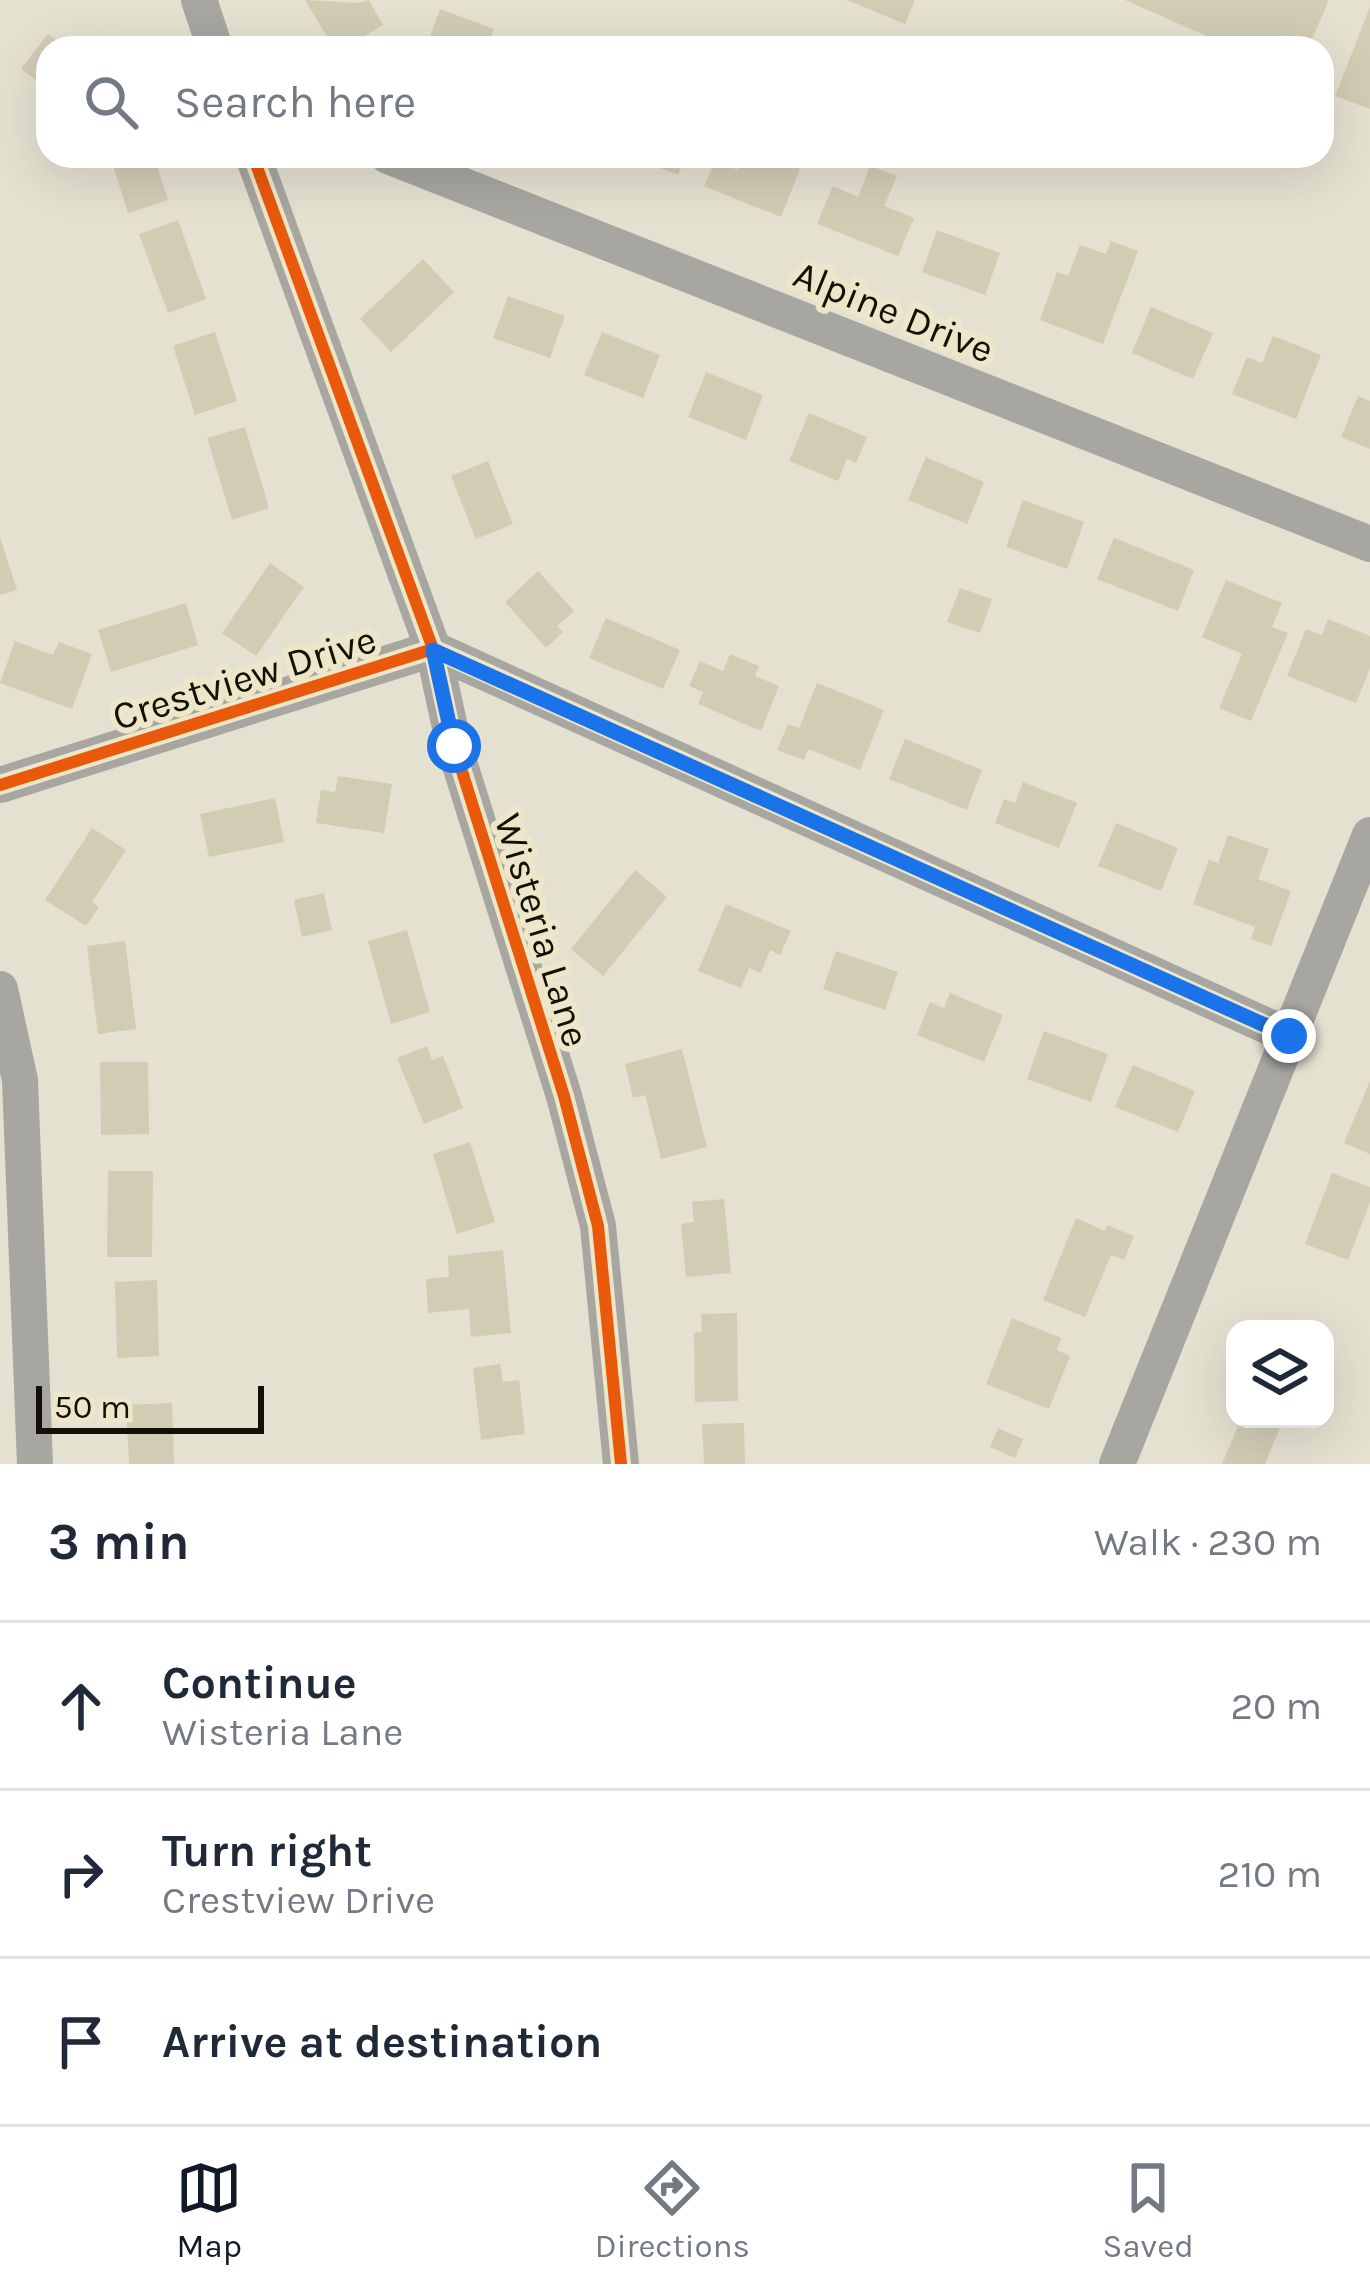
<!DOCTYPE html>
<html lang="en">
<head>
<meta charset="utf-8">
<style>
	:root { --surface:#fff; --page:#f6f6f7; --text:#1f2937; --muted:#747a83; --line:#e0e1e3; --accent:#111827 }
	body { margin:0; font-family:Karla,sans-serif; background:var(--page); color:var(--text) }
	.controls { position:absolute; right:36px; bottom:36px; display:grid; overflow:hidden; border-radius:24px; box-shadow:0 12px 48px #0002 }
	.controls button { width:108px; height:108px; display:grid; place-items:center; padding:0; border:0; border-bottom:3px solid var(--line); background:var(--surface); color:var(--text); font:60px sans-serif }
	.scale { position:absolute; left:36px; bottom:30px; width:228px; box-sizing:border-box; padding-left:12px; border:6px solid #131007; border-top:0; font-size:33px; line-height:42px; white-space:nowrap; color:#131007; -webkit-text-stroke:9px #ede6c9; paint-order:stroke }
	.stop { position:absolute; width:36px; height:36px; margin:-27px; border:9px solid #1a73e8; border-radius:50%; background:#fff }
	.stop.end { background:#1a73e8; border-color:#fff; box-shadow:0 3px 12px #0008 }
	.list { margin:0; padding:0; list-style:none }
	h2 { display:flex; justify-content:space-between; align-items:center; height:156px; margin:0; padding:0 48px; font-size:51px }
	h2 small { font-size:39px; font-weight:400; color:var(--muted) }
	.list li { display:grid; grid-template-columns:78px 1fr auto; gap:36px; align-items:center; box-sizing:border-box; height:168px; padding:0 48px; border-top:3px solid var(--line) }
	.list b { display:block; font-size:45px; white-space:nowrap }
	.list p { margin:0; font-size:39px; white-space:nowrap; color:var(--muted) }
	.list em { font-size:39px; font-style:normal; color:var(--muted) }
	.icon { flex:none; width:66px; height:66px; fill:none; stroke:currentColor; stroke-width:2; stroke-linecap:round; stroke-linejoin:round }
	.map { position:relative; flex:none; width:1370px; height:1464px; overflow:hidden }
	.search { position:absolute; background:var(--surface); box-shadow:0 12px 48px #0002; left:36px; right:36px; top:36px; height:132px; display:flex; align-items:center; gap:30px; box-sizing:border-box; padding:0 42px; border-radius:36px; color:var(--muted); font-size:45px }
	.sheet { height:660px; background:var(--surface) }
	nav { display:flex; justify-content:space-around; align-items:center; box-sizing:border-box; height:168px; border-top:3px solid var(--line); background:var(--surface); font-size:33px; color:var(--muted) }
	nav a { display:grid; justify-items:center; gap:6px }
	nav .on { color:var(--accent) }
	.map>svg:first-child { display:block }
	.building { fill:#d1ccb4 }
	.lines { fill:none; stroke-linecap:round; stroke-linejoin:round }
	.minor { stroke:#a8a6a1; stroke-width:36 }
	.cycleway-casing { stroke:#ede6c9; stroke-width:20 }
	.cycleway { stroke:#e8590c; stroke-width:12 }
	.route { stroke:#1a73e8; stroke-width:15 }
	.labels { text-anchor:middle; stroke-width:12; stroke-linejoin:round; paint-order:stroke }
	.street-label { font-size:39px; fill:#131007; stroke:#ede6c9 }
</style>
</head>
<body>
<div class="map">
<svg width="1370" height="1464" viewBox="0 0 1370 1464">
	<rect width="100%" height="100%" fill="#e5e1d1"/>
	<!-- building -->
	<g class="building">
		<polygon points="305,0 358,3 369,0 383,25 345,48 334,48"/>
		<polygon points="847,0 915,0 905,24"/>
		<polygon points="1125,0 1329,0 1308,48 1234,48"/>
		<polygon points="1370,7 1370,109 1335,96"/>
		<polygon points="440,9 494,29 487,48 426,48"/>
		<polygon points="48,34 67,48 48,48 48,89 21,69"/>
		<polygon points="110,156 154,156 168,200 128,213"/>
		<polygon points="630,156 685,156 678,175"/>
		<polygon points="743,156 769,156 800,169 781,217 704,186 715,161 738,170"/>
		<polygon points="870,166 897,176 884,206 914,218 898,256 817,224 833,186 858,197"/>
		<polygon points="178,220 206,299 168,313 139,234"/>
		<polygon points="937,230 1000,253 985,295 922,272"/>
		<polygon points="1111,241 1138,251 1103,344 1040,320 1057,272 1068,276 1080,245 1106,254"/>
		<polygon points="423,259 454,292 391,352 360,319"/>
		<polygon points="508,296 565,316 550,358 493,338"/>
		<polygon points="1151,307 1213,333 1193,379 1132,353"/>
		<polygon points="215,332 237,401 195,415 173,346"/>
		<polygon points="602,332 660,355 643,398 584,375"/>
		<polygon points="1273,336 1321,355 1296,419 1232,394 1247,357 1262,363"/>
		<polygon points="706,372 763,395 746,440 688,417"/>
		<polygon points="1358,396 1370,401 1370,449 1341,437"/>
		<polygon points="809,413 867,437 856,463 847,459 838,481 789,461"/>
		<polygon points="245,427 269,508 232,520 207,438"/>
		<polygon points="926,457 984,482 967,524 908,500"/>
		<polygon points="488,461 513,524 476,539 451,476"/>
		<polygon points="1023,500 1084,522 1067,569 1006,547"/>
		<polygon points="0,537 17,590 0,595"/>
		<polygon points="1114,538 1194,570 1178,611 1097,579"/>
		<polygon points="270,563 304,587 256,656 222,633"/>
		<polygon points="538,571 574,611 557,626 563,632 546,648 505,602"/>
		<polygon points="1226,580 1282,603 1272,627 1288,633 1251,721 1219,708 1242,654 1202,637"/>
		<polygon points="960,588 992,599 980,633 947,622"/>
		<polygon points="186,603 198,645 111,672 98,630"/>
		<polygon points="606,618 680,650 663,689 589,658"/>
		<polygon points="1328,619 1370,636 1370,668 1356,703 1287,676 1306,629 1322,635"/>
		<polygon points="15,641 53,655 59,642 92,654 72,709 0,683"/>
		<polygon points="730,654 759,666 755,676 779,686 761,731 698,704 703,692 689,686 700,661 723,671"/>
		<polygon points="817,683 884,710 860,770 808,749 804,760 777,750 788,724 799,728"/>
		<polygon points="905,739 982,770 967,810 889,779"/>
		<polygon points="338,776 392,784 384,833 316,823 321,790 335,792"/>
		<polygon points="1023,782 1077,803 1059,848 995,823 1004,799 1015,803"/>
		<polygon points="275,798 284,842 209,857 200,814"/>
		<polygon points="1116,823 1178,848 1161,891 1098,866"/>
		<polygon points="92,828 126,850 92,902 99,907 86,926 45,900"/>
		<polygon points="1228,835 1269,849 1258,879 1291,891 1271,946 1251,939 1255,927 1193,904 1209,860 1218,863"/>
		<polygon points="635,870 667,897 603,976 571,949"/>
		<polygon points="324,893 332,930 302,937 294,900"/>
		<polygon points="726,904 791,931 780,955 770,950 761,973 749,968 741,988 698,971"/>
		<polygon points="407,930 430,1012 391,1024 368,941"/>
		<polygon points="125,941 136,1029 98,1034 87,946"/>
		<polygon points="836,951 898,972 885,1010 823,989"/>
		<polygon points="950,993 1003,1015 984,1062 917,1035 930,1002 944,1008"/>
		<polygon points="1044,1031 1108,1054 1091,1102 1027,1079"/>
		<polygon points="427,1046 432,1060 443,1056 463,1108 424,1124 397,1058"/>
		<polygon points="682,1049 707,1147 661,1159 645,1095 633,1098 625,1064"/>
		<polygon points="100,1062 148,1062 149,1134 101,1135"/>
		<polygon points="1133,1065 1195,1091 1178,1132 1115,1107"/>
		<polygon points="1370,1081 1370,1154 1344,1143"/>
		<polygon points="470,1142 495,1222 457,1234 433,1154"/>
		<polygon points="108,1171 153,1171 152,1257 107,1257"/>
		<polygon points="1332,1173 1370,1187 1370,1202 1348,1260 1305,1244"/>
		<polygon points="724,1199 731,1273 686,1277 681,1224 694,1222 692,1202"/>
		<polygon points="1076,1218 1105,1231 1107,1225 1134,1236 1124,1260 1111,1255 1085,1317 1043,1300"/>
		<polygon points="503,1250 511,1333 471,1337 469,1309 428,1313 426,1279 449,1277 448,1256"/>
		<polygon points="157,1280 159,1356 117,1358 115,1282"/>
		<polygon points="737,1313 738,1401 695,1402 694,1333 702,1332 701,1314"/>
		<polygon points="1012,1318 1061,1338 1057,1350 1070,1356 1049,1409 986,1384"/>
		<polygon points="500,1364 503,1382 519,1380 525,1434 481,1440 473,1368"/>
		<polygon points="172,1403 174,1464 129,1464 126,1405"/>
		<polygon points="1241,1419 1283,1421 1265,1464 1222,1464"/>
		<polygon points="744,1423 745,1464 704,1464 702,1424"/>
		<polygon points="998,1428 1023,1439 1015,1458 990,1447"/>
	</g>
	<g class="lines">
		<!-- minor -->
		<g class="minor">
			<polyline points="199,0 215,48"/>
			<polyline points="253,156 433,649 454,746 564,1096 598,1226 621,1464"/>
			<polyline points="388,156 1370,544"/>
			<polyline points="0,785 433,649 1289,1036"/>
			<polyline points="0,989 20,1080 35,1464"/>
			<polyline points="1117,1464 1370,835"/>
		</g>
		<!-- cycleway casing -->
		<g class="cycleway-casing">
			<g id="cycleway">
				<polyline points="253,156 433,649 454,746 564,1096 598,1226 621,1464"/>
				<polyline points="0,785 433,649 1289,1036"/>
			</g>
		</g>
		<!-- cycleway -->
		<use href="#cycleway" class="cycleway"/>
	</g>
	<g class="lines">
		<!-- route -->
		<polyline class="route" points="454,746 433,650 1289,1036"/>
	</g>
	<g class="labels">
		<!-- street labels -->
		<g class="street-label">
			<text transform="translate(894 311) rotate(22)" y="14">Alpine Drive</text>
			<text transform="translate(244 677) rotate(-17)" y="14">Crestview Drive</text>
			<text transform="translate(543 930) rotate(73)" y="14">Wisteria Lane</text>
		</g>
	</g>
</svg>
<div class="controls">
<button><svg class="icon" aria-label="layers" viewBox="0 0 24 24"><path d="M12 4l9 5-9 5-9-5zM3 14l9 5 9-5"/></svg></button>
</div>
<div class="scale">50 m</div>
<div class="stop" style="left:454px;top:746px"></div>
<div class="stop end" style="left:1289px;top:1036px"></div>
<div class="search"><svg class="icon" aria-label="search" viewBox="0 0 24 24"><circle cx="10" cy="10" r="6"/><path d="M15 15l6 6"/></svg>Search here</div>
</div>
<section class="sheet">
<h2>3 min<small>Walk · 230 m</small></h2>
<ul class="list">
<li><svg class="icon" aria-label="ahead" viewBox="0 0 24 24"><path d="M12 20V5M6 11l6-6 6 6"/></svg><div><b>Continue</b><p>Wisteria Lane</p></div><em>20 m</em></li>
<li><svg class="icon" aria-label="right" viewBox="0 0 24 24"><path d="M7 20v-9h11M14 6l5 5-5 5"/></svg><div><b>Turn right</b><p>Crestview Drive</p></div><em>210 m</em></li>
<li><svg class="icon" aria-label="arrive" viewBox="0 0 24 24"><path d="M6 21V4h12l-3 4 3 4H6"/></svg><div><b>Arrive at destination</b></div></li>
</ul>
</section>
<nav>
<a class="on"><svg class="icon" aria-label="map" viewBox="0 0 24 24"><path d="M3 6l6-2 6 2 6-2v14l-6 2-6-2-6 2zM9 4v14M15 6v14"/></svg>Map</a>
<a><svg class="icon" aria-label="directions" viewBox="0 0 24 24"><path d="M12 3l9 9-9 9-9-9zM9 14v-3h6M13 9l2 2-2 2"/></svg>Directions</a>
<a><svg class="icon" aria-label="saved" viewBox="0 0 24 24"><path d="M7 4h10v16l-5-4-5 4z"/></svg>Saved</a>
</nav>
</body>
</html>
